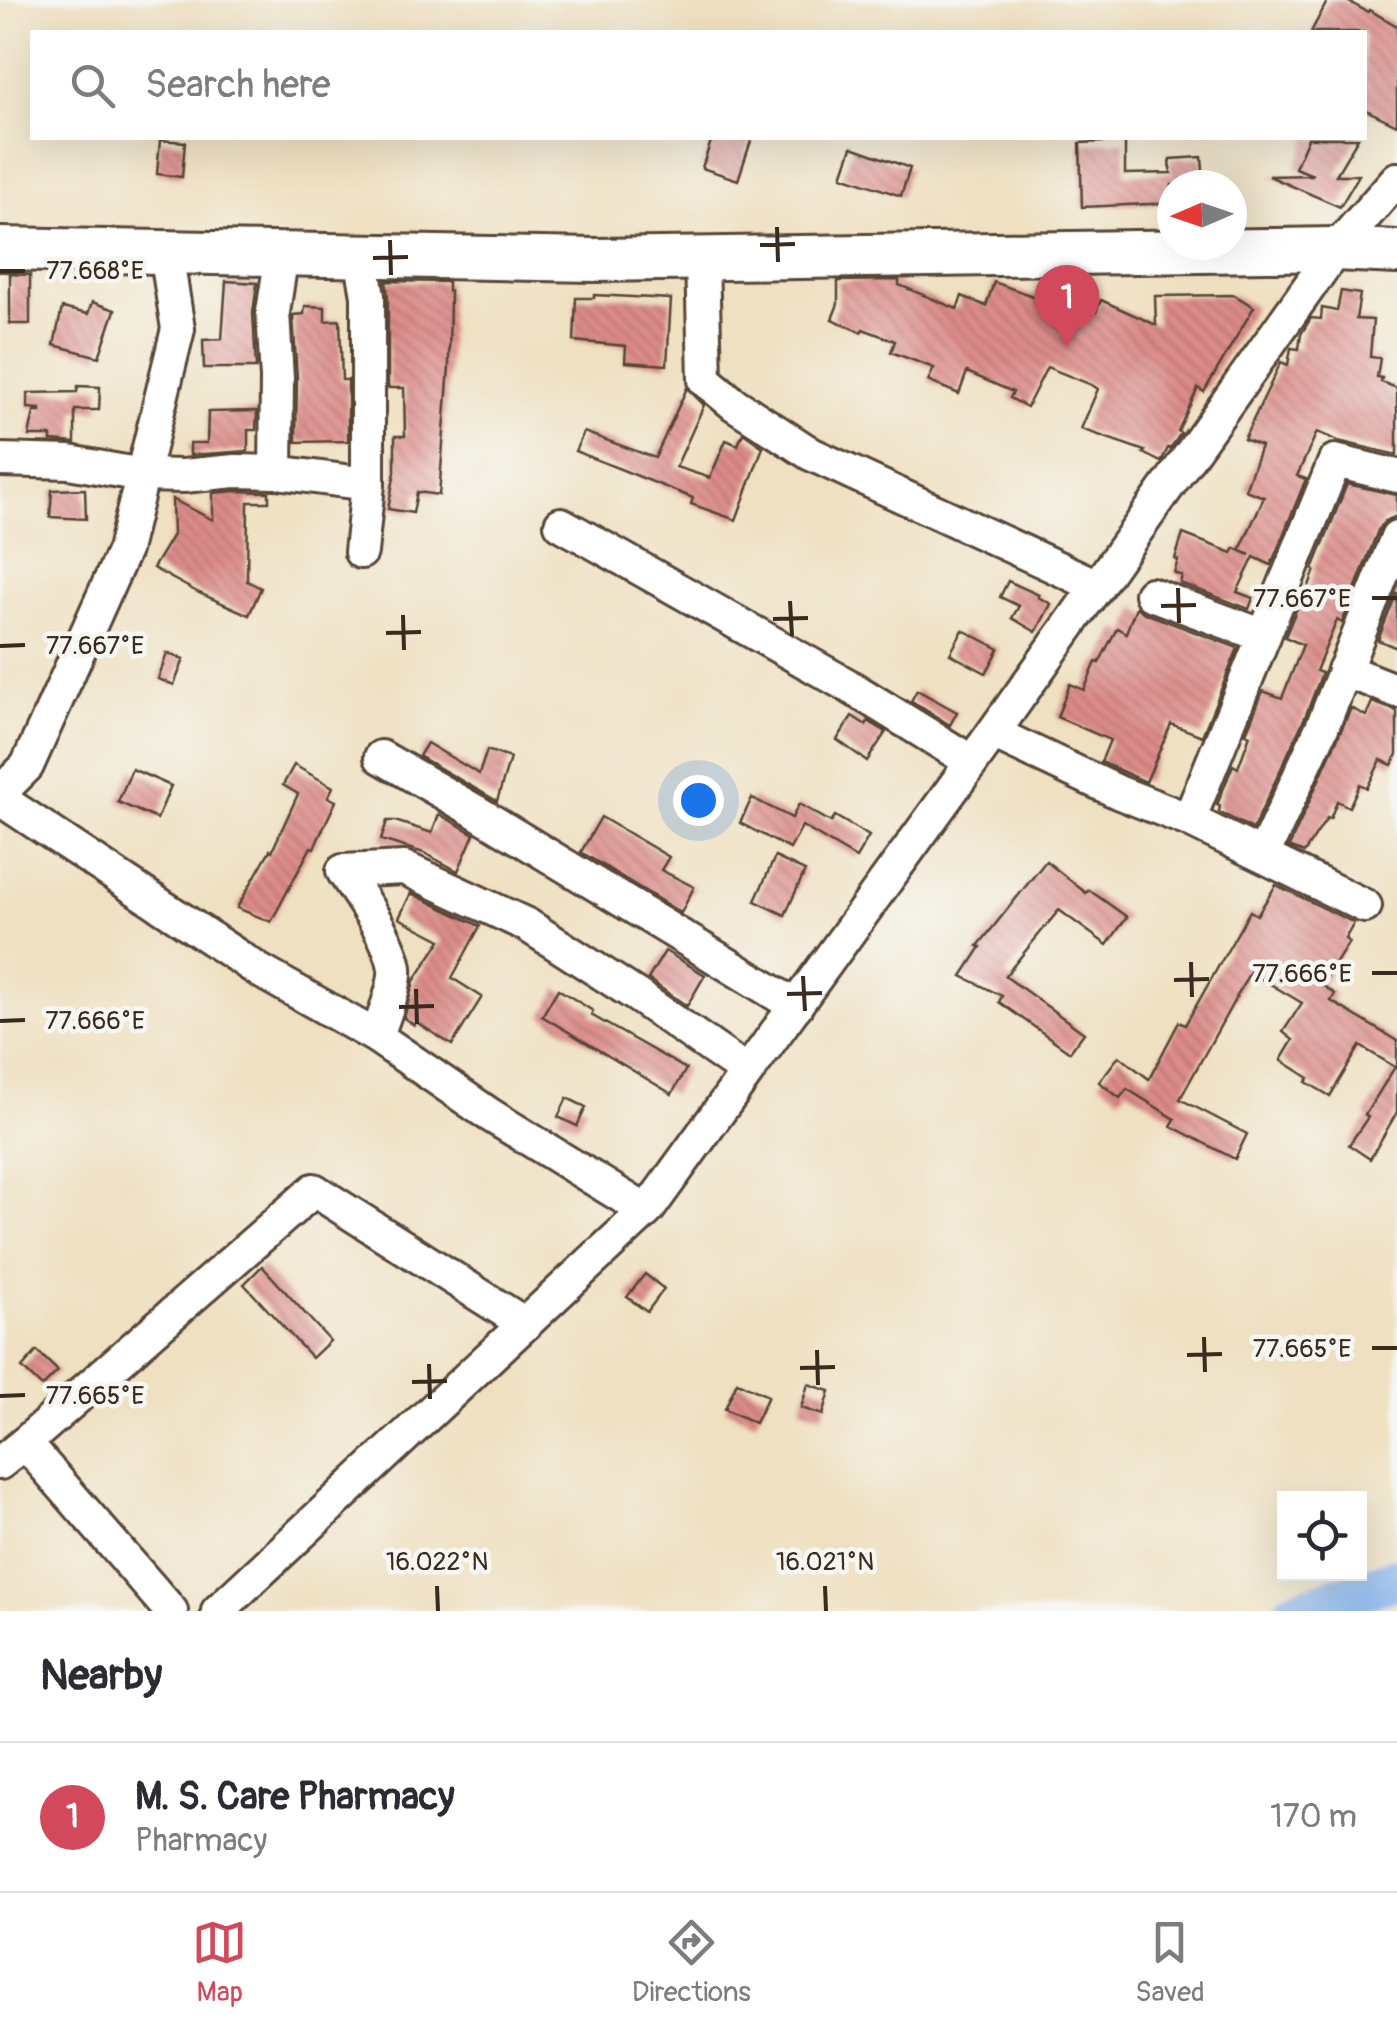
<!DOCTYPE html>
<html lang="en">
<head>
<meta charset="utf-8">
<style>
	:root { --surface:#fff; --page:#f7f7f7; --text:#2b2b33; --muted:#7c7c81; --line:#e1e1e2; --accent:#d1495b }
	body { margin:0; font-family:Pangolin,sans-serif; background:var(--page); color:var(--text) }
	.controls { position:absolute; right:30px; bottom:30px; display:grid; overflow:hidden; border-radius:0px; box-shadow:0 10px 40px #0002 }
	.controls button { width:90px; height:90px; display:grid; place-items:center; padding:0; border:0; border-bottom:2px solid var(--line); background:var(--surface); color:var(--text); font:50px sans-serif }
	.compass { position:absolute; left:1157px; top:170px; width:90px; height:90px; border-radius:50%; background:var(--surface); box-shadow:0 10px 40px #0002; rotate:268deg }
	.you { position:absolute; left:698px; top:800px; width:35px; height:35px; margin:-25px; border:8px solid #fff; border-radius:50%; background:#1a73e8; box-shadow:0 0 0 15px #1a73e833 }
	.badge { display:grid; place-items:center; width:65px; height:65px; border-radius:50%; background:var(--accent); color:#fff; font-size:32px; font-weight:700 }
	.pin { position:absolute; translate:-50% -82px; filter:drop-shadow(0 2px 5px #0008) }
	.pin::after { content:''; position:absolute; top:52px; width:35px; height:30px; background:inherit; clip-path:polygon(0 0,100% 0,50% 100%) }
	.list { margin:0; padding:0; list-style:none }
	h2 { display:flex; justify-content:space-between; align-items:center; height:130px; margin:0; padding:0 40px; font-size:42px }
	h2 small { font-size:32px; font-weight:400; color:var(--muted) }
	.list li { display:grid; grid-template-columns:65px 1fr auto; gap:30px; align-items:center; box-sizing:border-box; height:150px; padding:0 40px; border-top:2px solid var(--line) }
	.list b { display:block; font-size:38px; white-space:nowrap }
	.list p { margin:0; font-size:32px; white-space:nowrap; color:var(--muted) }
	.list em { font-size:32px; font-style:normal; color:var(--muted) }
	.icon { flex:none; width:55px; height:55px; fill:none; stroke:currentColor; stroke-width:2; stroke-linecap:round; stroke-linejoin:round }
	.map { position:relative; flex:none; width:1397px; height:1611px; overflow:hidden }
	.search { position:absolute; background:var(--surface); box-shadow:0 10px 40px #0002; left:30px; right:30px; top:30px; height:110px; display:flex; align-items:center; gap:25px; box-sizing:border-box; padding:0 35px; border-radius:0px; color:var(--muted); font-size:38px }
	.sheet { height:280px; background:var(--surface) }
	nav { display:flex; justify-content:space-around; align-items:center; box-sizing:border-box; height:140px; border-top:2px solid var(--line); background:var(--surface); font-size:28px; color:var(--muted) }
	nav a { display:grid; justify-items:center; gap:5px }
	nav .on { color:var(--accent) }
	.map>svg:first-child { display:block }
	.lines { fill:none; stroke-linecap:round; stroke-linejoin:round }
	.river { stroke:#81b0ec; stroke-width:42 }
	.building { fill:url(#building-back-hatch) }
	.minor-casing { stroke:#564536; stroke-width:38 }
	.major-casing { stroke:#564536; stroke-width:48 }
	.minor { stroke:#fff; stroke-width:32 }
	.major { stroke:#fff; stroke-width:42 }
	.ticks { fill:none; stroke:#3b2a1e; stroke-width:4 }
	.ticks-label { font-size:25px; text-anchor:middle; fill:#3b2a1e; stroke:#f6f6f2; stroke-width:9; stroke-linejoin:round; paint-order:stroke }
</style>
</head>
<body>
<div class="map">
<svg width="1397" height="1611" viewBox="0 0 1397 1611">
	<defs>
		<pattern id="building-back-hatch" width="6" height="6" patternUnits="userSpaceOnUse" patternTransform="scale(2.5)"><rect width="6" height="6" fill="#dd8c8a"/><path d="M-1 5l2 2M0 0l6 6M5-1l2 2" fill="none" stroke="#b47370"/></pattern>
	</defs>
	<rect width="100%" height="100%" fill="#f6f6f2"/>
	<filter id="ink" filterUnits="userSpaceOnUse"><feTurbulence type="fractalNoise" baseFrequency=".01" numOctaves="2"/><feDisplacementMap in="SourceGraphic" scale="20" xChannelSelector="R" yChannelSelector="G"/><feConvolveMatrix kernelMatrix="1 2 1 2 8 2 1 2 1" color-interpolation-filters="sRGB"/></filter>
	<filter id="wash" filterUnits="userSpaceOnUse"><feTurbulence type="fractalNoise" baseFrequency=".0048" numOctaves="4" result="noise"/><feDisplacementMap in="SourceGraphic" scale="40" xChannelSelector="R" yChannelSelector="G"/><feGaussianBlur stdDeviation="2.25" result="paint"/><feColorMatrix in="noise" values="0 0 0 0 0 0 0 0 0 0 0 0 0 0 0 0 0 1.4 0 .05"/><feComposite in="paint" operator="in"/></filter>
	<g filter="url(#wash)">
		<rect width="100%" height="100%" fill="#efe0c1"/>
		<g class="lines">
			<!-- river -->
			<polyline class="river" points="1294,1611 1397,1579"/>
		</g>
		<g id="blocks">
			<!-- building -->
			<g class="building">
				<polygon points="1328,0 1345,0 1368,12 1369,10 1397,26 1397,125 1364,109 1364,32 1311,32"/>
				<polygon points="712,138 752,138 738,180 702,168"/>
				<polygon points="1308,138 1358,138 1336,175 1359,175 1340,207 1269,176 1313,175 1295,168"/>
				<polygon points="160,140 185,142 182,177 157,174"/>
				<polygon points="1125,141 1125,174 1171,173 1170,159 1202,157 1204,185 1172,185 1172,203 1082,207 1080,143"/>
				<polygon points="852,147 910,168 901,196 842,176"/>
				<polygon points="10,274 30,275 30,324 10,324"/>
				<polygon points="899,280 899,285 957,309 962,296 986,306 994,282 1035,297 1036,295 1070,310 1073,302 1096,312 1101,300 1156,325 1155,296 1234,295 1254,307 1204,392 1198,388 1178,431 1181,433 1170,449 1168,448 1161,462 1143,453 1145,451 1081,429 1098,389 1092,385 1047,367 1027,407 1010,398 1013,392 967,372 959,394 928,381 934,368 891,352 895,341 863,329 861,332 832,319 838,304 838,281"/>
				<polygon points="226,281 257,283 253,313 256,368 204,368 203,340 222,339"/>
				<polygon points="386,281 448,282 448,291 450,291 449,367 439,495 417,492 413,513 388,509 395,472 395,436 405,436 404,388 388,388 388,296"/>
				<polygon points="1341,291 1360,294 1356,319 1373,320 1370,357 1380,358 1377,377 1382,378 1381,382 1397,388 1397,455 1338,441 1317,432 1297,476 1306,479 1271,565 1254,557 1237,592 1253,598 1249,609 1180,583 1182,576 1174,573 1178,560 1175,559 1183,534 1232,553 1235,548 1250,555 1240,550 1264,497 1245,490 1261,446 1244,439 1281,362 1288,365 1291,348 1299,349 1301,334 1311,318 1321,319 1322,308 1337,311"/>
				<polygon points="594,295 671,299 667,365 625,362 626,346 574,341 576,298 594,298"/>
				<polygon points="92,302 115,310 99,357 54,345 62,308 88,314"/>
				<polygon points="305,306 325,307 325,321 340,320 342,380 348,380 348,441 296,442 297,378 293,315 304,314"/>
				<polygon points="78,386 100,387 99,410 75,410 75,443 51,441 51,436 29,436 34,412 40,412 40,409 28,408 28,393 77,392"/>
				<polygon points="687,388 704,405 676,467 710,478 726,440 738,445 743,433 763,447 736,520 691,504 693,498 575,451 584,432 655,458"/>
				<polygon points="257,411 256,430 248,430 248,451 190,455 190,443 207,443 208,412"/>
				<polygon points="1347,484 1397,495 1397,516 1385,521 1378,530 1342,623 1337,620 1316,671 1322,673 1305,717 1253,829 1219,812 1220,806 1217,805 1233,765 1238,768 1250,735 1246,733 1263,691 1282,698 1303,645 1285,637 1299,603 1302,604 1315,570 1313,569"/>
				<polygon points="85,489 86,519 50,517 52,490"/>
				<polygon points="236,491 269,492 269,502 248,502 247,581 261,588 249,615 199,593 153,568 173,535 172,499 213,520 213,493"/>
				<polygon points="1008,581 1039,595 1038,597 1051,604 1036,632 1012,618 1019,606 1000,597"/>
				<polygon points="1397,592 1397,648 1378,640"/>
				<polygon points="1136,607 1144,613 1238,648 1202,736 1171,724 1146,782 1101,762 1110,740 1057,717 1070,684 1084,690 1096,662 1099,663 1117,628 1126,633"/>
				<polygon points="963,630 999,649 986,673 950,654"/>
				<polygon points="167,653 184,659 174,685 158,679"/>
				<polygon points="917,690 957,712 950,725 911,701"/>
				<polygon points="1372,702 1397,711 1397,754 1392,765 1381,760 1367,788 1360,784 1349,807 1337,801 1330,819 1327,818 1304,853 1289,847 1351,708 1366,716"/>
				<polygon points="852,716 866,725 868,721 886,732 867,761 837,740"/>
				<polygon points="427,743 479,774 487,750 510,758 497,801 419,756"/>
				<polygon points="294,765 333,787 328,797 336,801 314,848 311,847 271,922 237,908 270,850 272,851 298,794 283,785"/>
				<polygon points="132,769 171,786 157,819 118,802"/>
				<polygon points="752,798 792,818 799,804 831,822 835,816 869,836 856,858 802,826 790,849 740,823"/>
				<polygon points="439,814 474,834 458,871 424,853 381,840 387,821 395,821 432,833"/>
				<polygon points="601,817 669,857 661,870 694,887 681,913 581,852"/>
				<polygon points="775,857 805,871 785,915 755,901"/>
				<polygon points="1046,861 1086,893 1089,890 1127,917 1107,945 1059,910 1005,976 1084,1033 1070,1052 999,1002 1002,996 962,976 981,947 978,946"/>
				<polygon points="1276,885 1354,923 1345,939 1349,942 1322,985 1335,994 1331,1001 1397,1041 1397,1112 1370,1159 1349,1145 1368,1117 1365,1115 1395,1067 1360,1046 1330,1096 1306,1082 1309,1078 1281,1060 1293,1040 1283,1032 1302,1003 1250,972 1180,1099 1247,1134 1235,1159 1171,1126 1175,1119 1127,1089 1120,1098 1099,1082 1119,1056 1149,1079 1179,1022 1185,1025 1250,911 1257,915"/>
				<polygon points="411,893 480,926 452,978 482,997 452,1045 416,1022 414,1025 404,1018 414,981 441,940 399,918"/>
				<polygon points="665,951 705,975 687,1006 648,979"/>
				<polygon points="558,989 593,1011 591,1015 686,1069 672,1094 542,1016"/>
				<polygon points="567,1098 586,1107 577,1126 558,1117"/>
				<polygon points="262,1266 330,1341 312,1358 244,1284"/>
				<polygon points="645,1274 664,1289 647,1312 627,1297"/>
				<polygon points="37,1351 58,1371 42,1387 22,1368"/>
				<polygon points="737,1382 768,1396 755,1423 725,1409"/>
				<polygon points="808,1384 830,1391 823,1415 801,1408"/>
			</g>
		</g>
	</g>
	<g filter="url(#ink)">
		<use href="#blocks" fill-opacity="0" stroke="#564536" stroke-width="2.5"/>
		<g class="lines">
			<!-- minor casing -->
			<g class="minor-casing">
				<g id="minor">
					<polyline points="166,252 178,329 124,550 27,766 3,790 9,805 260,971 377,1037 490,1115 646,1211"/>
					<polyline points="702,258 705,380 734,404 811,454 1097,586"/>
					<polyline points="0,460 69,462 142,475 183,476 235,471 276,472 277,379 273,312 282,254"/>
					<polyline points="276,472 368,484 368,296 361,256"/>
					<polyline points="561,524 847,685 972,762"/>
					<polyline points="361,552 368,484"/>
					<polyline points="1151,594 1264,636"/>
					<polyline points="1344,670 1397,691"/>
					<polyline points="993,733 1120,793 1189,820 1365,906"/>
					<polyline points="381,757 475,811 796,1006"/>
					<polyline points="1189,820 1335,461 1397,476"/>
					<polyline points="1263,855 1323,725 1397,537"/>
					<path d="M 377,1037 C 382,1019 397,986 395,968 C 391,939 359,896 343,871 L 404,868 L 527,925 L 636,995 L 747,1072"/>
					<polyline points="25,1443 314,1190 525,1324"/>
					<polyline points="0,1463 25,1443 171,1611"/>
					<polyline points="218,1611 649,1208 993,733 1336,249 1397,179"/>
				</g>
			</g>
			<!-- major casing -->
			<g class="major-casing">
				<polyline id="major" points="0,249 596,260 1336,249 1397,252"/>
			</g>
			<!-- minor -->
			<use href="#minor" class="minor"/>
			<!-- major -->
			<use href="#major" class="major"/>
		</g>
	</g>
	<!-- ticks -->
	<path class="ticks" d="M 777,227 L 778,262M 390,240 L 391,275M 760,245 L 795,244M 373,258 L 408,257M 0,271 L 25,271M 1178,588 L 1179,623M 1372,598 L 1397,598M 790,601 L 792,636M 1161,606 L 1196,605M 403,615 L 404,650M 773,619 L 808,618M 386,633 L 421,632M 0,646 L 25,645M 1191,962 L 1192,997M 1372,973 L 1397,973M 803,976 L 805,1011M 1174,980 L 1209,979M 416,989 L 417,1024M 787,994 L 822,993M 399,1007 L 434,1006M 0,1021 L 25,1020M 1204,1337 L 1205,1372M 1372,1348 L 1397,1348M 817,1350 L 818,1385M 1187,1355 L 1222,1354M 429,1364 L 430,1399M 800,1368 L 835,1367M 412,1382 L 447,1381M 0,1396 L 25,1395M 437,1586 L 438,1611M 825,1586 L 826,1611"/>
	<g class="ticks-label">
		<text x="95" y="279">77.668°E</text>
		<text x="1302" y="607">77.667°E</text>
		<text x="95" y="654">77.667°E</text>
		<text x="1302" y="982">77.666°E</text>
		<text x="95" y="1029">77.666°E</text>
		<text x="1302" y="1357">77.665°E</text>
		<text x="95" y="1404">77.665°E</text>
		<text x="437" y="1570">16.022°N</text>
		<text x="825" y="1570">16.021°N</text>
	</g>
</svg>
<div class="controls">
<button><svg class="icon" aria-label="locate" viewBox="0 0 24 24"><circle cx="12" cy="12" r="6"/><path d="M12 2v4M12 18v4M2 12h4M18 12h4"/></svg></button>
</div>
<svg class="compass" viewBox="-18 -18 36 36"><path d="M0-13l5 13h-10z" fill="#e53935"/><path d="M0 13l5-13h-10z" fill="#7c7c81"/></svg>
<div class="you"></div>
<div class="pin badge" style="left:1067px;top:347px">1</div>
<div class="search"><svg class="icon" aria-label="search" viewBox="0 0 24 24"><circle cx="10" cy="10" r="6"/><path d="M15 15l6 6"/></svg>Search here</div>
</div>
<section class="sheet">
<h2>Nearby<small></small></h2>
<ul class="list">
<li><span class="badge">1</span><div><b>M. S. Care Pharmacy</b><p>Pharmacy</p></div><em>170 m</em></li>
</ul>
</section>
<nav>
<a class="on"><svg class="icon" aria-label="map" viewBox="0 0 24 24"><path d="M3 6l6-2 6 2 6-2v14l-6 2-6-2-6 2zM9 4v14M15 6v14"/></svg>Map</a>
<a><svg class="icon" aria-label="directions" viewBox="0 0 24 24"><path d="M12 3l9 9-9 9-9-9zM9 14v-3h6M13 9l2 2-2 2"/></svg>Directions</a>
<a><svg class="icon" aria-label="saved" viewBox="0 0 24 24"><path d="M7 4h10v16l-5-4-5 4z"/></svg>Saved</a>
</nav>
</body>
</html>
